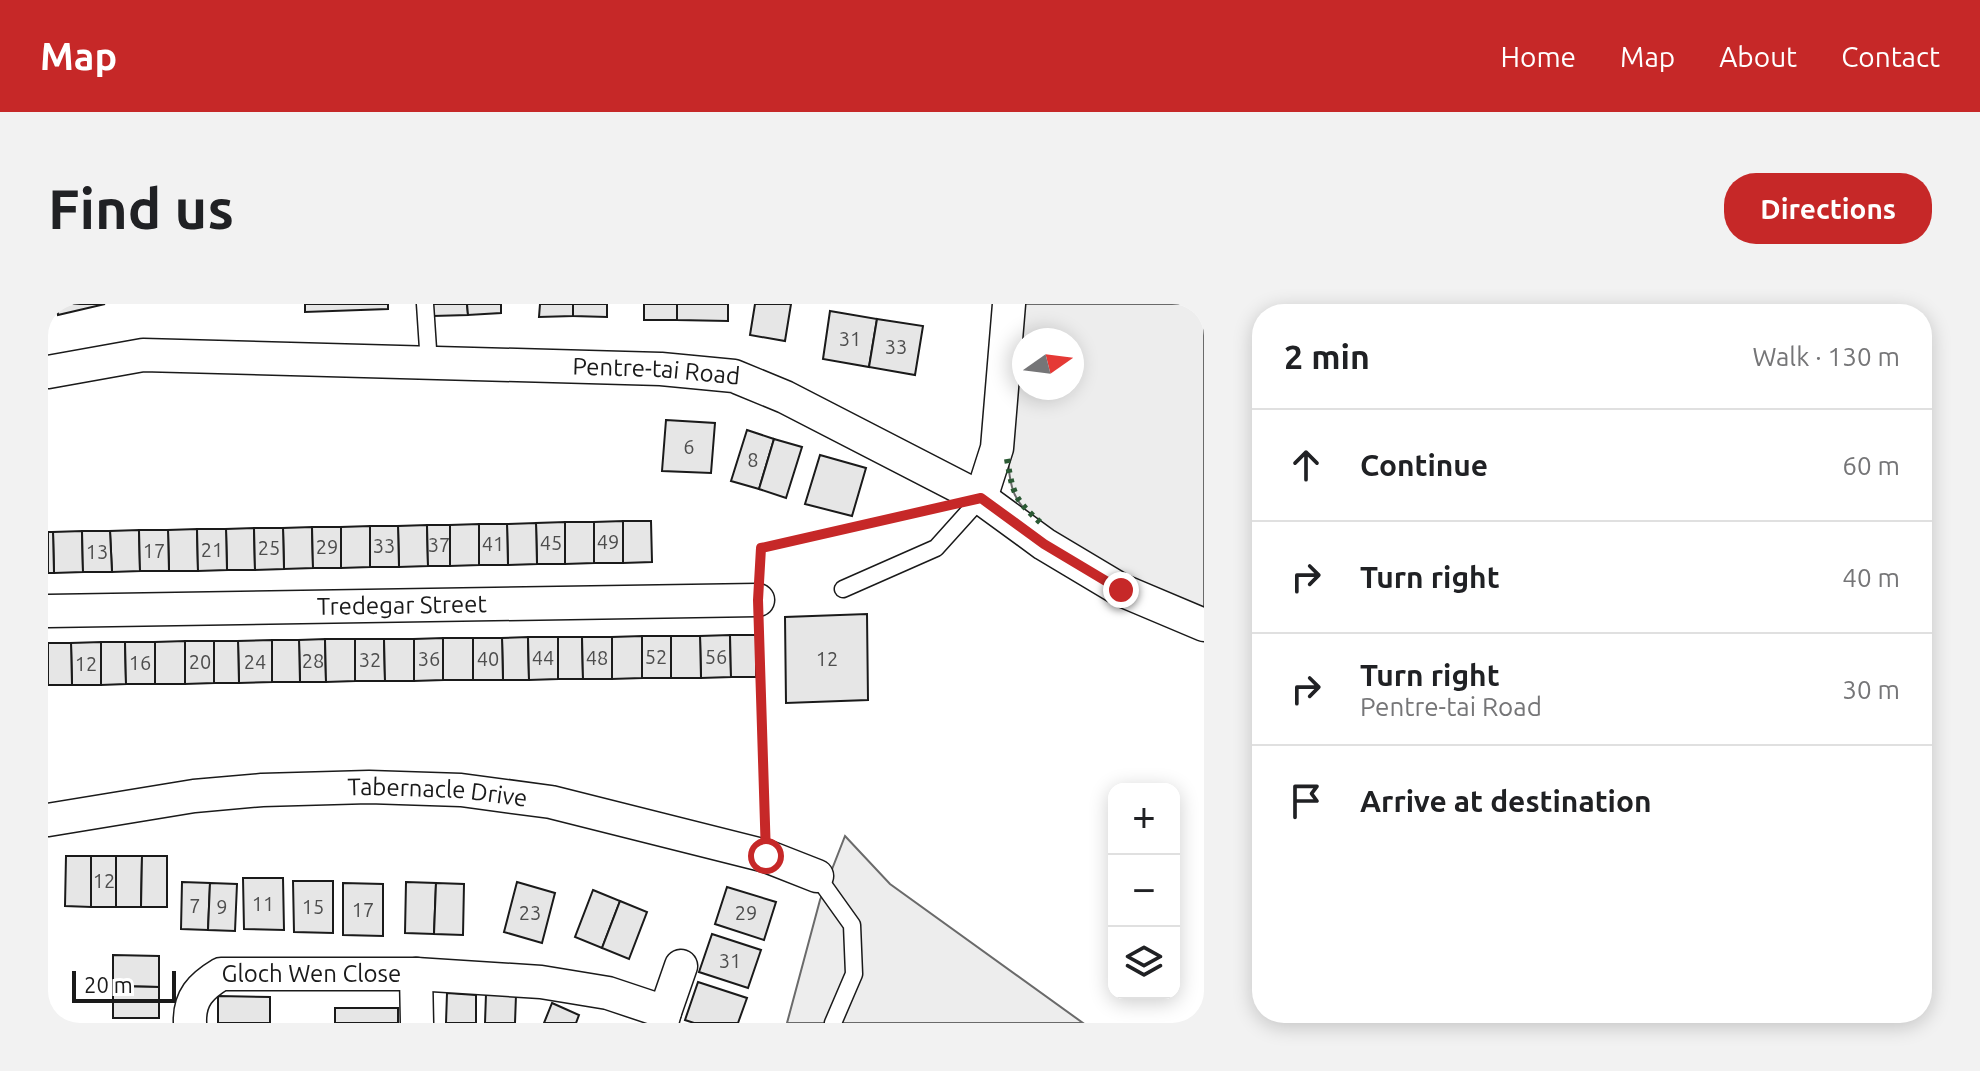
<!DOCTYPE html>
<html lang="en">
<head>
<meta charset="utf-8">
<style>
	:root { --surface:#fff; --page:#f2f2f2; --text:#202124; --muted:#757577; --line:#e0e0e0; --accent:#c62828 }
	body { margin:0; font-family:Ubuntu,sans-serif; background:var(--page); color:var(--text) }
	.controls { position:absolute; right:24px; bottom:24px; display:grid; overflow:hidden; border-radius:16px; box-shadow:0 4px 20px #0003 }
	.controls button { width:72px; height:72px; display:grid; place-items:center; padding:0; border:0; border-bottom:2px solid var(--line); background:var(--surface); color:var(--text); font:40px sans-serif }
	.compass { position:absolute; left:964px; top:24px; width:72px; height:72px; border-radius:50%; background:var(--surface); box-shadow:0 4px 20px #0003; rotate:76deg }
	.scale { position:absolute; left:24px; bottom:20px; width:104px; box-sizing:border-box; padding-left:8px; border:4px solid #1a1a1a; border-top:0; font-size:22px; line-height:28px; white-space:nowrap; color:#1a1a1a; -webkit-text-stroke:6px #fff; paint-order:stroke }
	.stop { position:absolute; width:24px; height:24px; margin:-18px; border:6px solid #c62828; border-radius:50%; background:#fff }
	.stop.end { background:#c62828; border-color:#fff; box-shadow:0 2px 8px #0008 }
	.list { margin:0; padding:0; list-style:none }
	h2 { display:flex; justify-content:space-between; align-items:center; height:104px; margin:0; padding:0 32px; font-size:34px }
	h2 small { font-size:26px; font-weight:400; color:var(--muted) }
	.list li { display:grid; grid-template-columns:52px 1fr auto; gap:24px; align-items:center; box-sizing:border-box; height:112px; padding:0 32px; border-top:2px solid var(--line) }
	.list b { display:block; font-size:30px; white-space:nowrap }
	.list p { margin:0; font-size:26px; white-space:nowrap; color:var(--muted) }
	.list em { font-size:26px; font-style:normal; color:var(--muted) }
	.icon { flex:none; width:44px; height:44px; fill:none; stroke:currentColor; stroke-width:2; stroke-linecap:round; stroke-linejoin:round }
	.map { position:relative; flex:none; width:1156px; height:719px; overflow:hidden; border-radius:32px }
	header { display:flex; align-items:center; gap:48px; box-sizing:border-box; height:112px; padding:0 40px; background:var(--accent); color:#fff }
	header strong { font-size:38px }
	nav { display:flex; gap:44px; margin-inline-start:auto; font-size:28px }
	.intro { display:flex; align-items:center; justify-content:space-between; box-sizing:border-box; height:192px; padding:0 48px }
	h1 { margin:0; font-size:56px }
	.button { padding:20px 36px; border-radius:32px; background:var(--accent); color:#fff; font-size:28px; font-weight:700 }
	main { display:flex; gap:48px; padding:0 48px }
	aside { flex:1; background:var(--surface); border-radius:32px; box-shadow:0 4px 20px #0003 }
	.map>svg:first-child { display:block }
	.green { fill:#ededed; stroke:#6a6a6a; stroke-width:2; fill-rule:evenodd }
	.building { fill:#e6e6e6; stroke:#1a1a1a; stroke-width:2 }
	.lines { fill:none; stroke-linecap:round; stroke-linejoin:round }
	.lane-casing { stroke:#1a1a1a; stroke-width:19 }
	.street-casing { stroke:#1a1a1a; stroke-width:35 }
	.path { stroke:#5f5f5f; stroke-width:5; stroke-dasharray:6 4; stroke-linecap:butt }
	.lane { stroke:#fff; stroke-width:16 }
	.street { stroke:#fff; stroke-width:32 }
	.hedge { stroke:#2b5a34; stroke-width:6; stroke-dasharray:4 6; stroke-linecap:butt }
	.route { stroke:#c62828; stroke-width:10 }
	.labels { text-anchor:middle; stroke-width:6; stroke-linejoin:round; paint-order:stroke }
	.number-label { font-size:20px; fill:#4d4d4d }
	.street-label { font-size:24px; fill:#1a1a1a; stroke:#fff }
</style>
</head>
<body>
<header>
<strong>Map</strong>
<nav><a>Home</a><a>Map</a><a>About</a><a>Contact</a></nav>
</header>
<div class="intro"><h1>Find us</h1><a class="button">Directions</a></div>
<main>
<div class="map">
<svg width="1156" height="719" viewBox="0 0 1156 719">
	<rect width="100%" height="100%" fill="#fff"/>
	<!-- green -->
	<g class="green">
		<path d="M 971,0 L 1156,0 L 1156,304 C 1109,284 977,235 964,183 C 957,157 961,130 963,104 C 966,69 969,35 971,0 ZM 976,36 L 1024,36 L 1024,84 L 976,84 Z"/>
		<polygon points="797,532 842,580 1035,719 739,719 772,596"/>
	</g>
	<!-- building -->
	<g class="building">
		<polygon points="8,0 57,0 10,11"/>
		<polygon points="257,0 340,0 340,5 257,8"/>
		<polygon points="385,0 419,0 420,11 385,12"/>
		<polygon points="419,0 453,0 453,9 420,11"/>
		<polygon points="492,0 525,0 525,12 491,13"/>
		<polygon points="525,0 559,0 559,13 525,12"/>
		<rect x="596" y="0" width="33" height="16"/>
		<polygon points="629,0 680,0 680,17 629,16"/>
		<polygon points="707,0 743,0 737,37 702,31"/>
		<polygon points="782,7 829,15 821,63 775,55"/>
		<polygon points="829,15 875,22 867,71 821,63"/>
		<polygon points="618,116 667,119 663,169 614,167"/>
		<polygon points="699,126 726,135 711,185 683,177"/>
		<polygon points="726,135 754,143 738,194 711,185"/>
		<polygon points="772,151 818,164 804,212 757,200"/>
		<polygon points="575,217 575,259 546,259 546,218"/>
		<polygon points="575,217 603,217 604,258 575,259"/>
		<polygon points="517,218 517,260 489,260 488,219"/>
		<polygon points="517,218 546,218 546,259 517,260"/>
		<polygon points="488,219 489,260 460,261 459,220"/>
		<polygon points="431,220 431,261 402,262 402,221"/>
		<polygon points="431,220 459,220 460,261 431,261"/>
		<polygon points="379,221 380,262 351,263 350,222"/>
		<polygon points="379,221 402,221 402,262 380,262"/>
		<polygon points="322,222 322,263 293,264 293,223"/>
		<polygon points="322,222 350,222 351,263 322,263"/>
		<polygon points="264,223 265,264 236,265 235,224"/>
		<polygon points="264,223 293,223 293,264 265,264"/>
		<polygon points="206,224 207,266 179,266 178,225"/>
		<polygon points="206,224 235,224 236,265 207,266"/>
		<polygon points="149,225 150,267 121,267 120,226"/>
		<polygon points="149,225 178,225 179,266 150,267"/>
		<polygon points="91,226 92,267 64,268 62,227"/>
		<polygon points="91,226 120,226 121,267 92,267"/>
		<polygon points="34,227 35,268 6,269 5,228"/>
		<polygon points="34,227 62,227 64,268 35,268"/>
		<polygon points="0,228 5,228 6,269 0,269"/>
		<polygon points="819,310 820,396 738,399 737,313"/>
		<polygon points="682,331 683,373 653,374 652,332"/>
		<polygon points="682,331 708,331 708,373 683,373"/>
		<polygon points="594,332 594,374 564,375 564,333"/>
		<rect x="594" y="332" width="29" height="42"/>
		<polygon points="623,332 652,332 653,374 623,374"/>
		<polygon points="480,333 481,376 455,376 454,334"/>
		<polygon points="480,333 510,333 510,375 481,376"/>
		<polygon points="510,333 534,333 535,375 510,375"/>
		<polygon points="534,333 564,333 564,375 535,375"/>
		<polygon points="395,334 395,376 366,377 366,335"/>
		<rect x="395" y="334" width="30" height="42"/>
		<polygon points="425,334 454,334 455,376 425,376"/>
		<polygon points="277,335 278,378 252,378 251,336"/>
		<polygon points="277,335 307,335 307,377 278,378"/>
		<polygon points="307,335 336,335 337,377 307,377"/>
		<polygon points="336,335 366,335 366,377 337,377"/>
		<polygon points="224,336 224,378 191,379 190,337"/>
		<polygon points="224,336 251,336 252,378 224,378"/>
		<polygon points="137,337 137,380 107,380 107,338"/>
		<polygon points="137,337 166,337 166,379 137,380"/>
		<polygon points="166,337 190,337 191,379 166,379"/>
		<polygon points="53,338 53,381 24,381 23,339"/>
		<polygon points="53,338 77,338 78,380 53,381"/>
		<polygon points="77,338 107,338 107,380 78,380"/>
		<polygon points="0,339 23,339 24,381 0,381"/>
		<polygon points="18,552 43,552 43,603 17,602"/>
		<rect x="43" y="552" width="25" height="51"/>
		<polygon points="68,552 94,552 93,603 68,603"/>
		<polygon points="94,552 119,552 119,603 93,603"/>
		<polygon points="195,574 235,574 236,626 196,625"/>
		<polygon points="245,577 285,577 285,629 246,628"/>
		<polygon points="134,578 162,579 160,626 133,625"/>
		<polygon points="358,578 388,579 386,630 357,629"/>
		<polygon points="469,578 507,589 494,639 456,628"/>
		<polygon points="162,579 189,580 187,627 160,626"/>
		<polygon points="295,579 335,580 335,632 295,631"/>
		<polygon points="388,579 416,580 415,631 386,630"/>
		<polygon points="679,583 728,598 716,636 667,620"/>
		<polygon points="545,586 572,597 554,644 527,633"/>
		<polygon points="572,597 599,608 581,655 554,644"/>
		<polygon points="664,630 713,646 700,684 651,668"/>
		<polygon points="65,651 111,652 111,683 65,682"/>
		<polygon points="650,678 699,694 690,719 646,719 637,716"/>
		<polygon points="65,682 111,683 111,714 65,714"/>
		<polygon points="399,689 428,691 428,719 398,719"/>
		<polygon points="438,690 468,691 467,719 437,719"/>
		<polygon points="170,692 222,693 222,719 170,719"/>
		<polygon points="504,699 531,711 528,719 496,719"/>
		<rect x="287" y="704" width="63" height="15"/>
	</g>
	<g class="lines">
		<!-- lane casing -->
		<g class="lane-casing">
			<g id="lane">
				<polyline points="377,0 381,60"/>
				<polyline points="795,285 888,244 933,194"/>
				<polyline points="769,572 804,621 806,670 785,719"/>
			</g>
		</g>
		<!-- street casing -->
		<g class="street-casing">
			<g id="street">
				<path id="s1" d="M 0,68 L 95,51 L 613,65 L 686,72 L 737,93 L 933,194 L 996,240 L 1073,286 L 1156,321"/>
				<polyline points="933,194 949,144 961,0"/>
				<path id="s2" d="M 0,307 L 710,296"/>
				<path id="s3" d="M 0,516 L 146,492 L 214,486 L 321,483 L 413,486 L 503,498 L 718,552 L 769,572"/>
				<polyline points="368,670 369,719"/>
				<polyline points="617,708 633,662"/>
				<path id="s4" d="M 142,719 C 141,694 153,682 173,670 L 368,670 L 493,678 L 560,689 L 617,708 L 614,719"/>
			</g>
		</g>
		<!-- path -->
		<g class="path">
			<polyline points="712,263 713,244 883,206"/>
			<polyline points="711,329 717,519"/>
		</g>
		<!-- lane -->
		<use href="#lane" class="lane"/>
		<!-- street -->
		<use href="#street" class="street"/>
		<!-- hedge -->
		<path class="hedge" d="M 959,155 C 965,191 967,196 994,220"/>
	</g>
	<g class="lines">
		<!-- route -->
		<polyline class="route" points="718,552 710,296 713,244 933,194 996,240 1073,286"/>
	</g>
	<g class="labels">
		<!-- number labels -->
		<g class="number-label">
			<text x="802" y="42">31</text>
			<text x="848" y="50">33</text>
			<text x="641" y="150">6</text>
			<text x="705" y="163">8</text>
			<text x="560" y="245">49</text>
			<text x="503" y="246">45</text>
			<text x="445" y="247">41</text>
			<text x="391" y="248">37</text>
			<text x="336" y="249">33</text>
			<text x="279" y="250">29</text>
			<text x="221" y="251">25</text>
			<text x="164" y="253">21</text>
			<text x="106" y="254">17</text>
			<text x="49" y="255">13</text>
			<text x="608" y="360">52</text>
			<text x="668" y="360">56</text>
			<text x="495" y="361">44</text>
			<text x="549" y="361">48</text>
			<text x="381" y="362">36</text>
			<text x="440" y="362">40</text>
			<text x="779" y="362">12</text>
			<text x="322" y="363">32</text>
			<text x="265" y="364">28</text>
			<text x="152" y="365">20</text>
			<text x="207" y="365">24</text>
			<text x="92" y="366">16</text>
			<text x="38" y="367">12</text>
			<text x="56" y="584">12</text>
			<text x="215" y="607">11</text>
			<text x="147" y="609">7</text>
			<text x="174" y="610">9</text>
			<text x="265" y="610">15</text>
			<text x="315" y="613">17</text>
			<text x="482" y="616">23</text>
			<text x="698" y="616">29</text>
			<text x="682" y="664">31</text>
		</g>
		<!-- street labels -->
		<g class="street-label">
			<text dy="8" stroke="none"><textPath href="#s1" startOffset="610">Pentre-tai Road</textPath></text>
			<text dy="8" stroke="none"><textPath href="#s2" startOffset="354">Tredegar Street</textPath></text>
			<text dy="8" stroke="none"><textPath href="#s3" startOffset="392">Tabernacle Drive</textPath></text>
			<text dy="8" stroke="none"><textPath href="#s4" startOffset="152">Gloch Wen Close</textPath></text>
		</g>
	</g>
</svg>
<div class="controls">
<button>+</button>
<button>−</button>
<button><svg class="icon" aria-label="layers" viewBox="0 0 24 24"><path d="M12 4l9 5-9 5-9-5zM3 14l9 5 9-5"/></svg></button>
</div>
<svg class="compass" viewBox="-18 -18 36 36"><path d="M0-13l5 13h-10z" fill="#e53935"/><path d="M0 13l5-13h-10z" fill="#757577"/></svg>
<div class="scale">20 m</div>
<div class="stop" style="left:718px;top:552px"></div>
<div class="stop end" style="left:1073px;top:286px"></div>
</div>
<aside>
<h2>2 min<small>Walk · 130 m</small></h2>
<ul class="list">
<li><svg class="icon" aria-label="ahead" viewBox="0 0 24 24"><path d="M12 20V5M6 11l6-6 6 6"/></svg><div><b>Continue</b></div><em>60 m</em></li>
<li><svg class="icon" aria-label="right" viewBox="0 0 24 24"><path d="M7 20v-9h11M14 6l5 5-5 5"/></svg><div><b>Turn right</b></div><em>40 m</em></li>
<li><svg class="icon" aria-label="right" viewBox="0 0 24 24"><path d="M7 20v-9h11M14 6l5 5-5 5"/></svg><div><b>Turn right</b><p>Pentre-tai Road</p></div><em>30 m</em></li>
<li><svg class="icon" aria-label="arrive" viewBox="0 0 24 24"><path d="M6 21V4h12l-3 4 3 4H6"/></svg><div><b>Arrive at destination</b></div></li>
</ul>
</aside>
</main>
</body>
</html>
